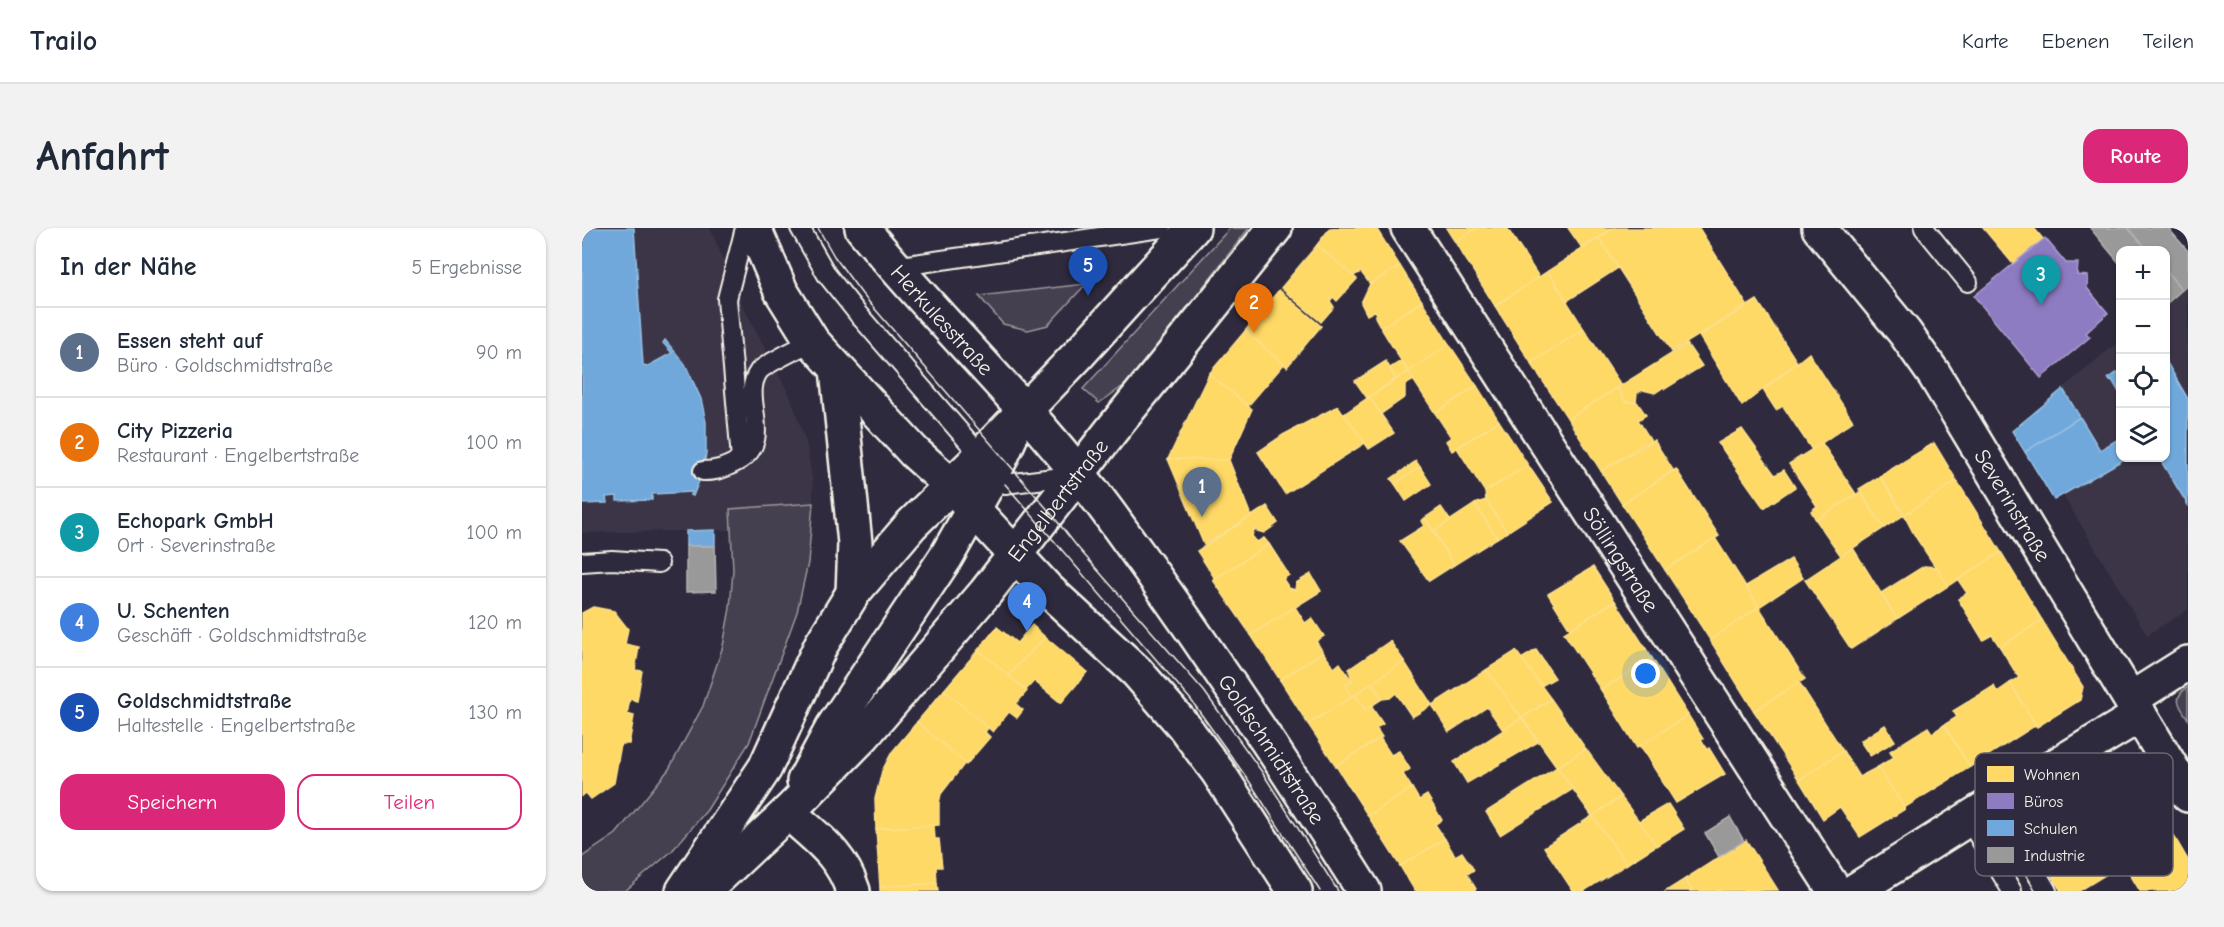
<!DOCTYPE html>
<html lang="de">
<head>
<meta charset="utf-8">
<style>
	:root { --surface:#fff; --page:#f2f2f3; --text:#1f2937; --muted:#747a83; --line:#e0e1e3; --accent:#db2777 }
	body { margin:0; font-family:"Comic Neue",sans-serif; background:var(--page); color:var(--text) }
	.controls { position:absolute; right:18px; top:18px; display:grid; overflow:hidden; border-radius:12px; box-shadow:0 2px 4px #0004 }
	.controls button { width:54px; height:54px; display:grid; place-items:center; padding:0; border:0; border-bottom:2px solid var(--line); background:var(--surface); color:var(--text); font:30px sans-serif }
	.you { position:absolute; left:1064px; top:446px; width:21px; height:21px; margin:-15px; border:4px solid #fff; border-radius:50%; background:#1a73e8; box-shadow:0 0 0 9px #1a73e833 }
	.badge { display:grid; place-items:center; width:39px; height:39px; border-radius:50%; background:var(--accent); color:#fff; font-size:20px; font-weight:700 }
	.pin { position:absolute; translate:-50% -50px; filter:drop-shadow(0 2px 3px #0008) }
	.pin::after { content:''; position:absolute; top:32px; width:21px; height:18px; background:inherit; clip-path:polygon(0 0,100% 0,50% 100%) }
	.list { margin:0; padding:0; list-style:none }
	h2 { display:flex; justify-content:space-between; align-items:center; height:78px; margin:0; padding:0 24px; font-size:26px }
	h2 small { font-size:20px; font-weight:400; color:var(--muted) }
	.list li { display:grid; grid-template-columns:39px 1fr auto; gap:18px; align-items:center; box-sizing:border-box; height:90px; padding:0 24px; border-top:2px solid var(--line) }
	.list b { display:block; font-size:22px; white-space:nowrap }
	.list p { margin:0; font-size:20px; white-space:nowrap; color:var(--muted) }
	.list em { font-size:20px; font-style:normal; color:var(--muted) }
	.actions { display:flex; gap:12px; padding:18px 24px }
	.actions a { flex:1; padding:14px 0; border:2px solid var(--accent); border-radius:18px; text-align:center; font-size:21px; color:var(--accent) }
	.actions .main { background:var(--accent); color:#fff }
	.icon { flex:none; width:33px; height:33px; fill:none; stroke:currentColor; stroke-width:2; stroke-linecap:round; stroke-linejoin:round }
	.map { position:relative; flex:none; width:1606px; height:663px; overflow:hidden; border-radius:18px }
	header { display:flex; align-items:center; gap:36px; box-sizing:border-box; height:84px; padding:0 30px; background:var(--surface); border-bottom:2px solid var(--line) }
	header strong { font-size:28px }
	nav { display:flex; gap:33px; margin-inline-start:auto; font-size:21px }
	.intro { display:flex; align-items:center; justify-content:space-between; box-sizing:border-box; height:144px; padding:0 36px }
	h1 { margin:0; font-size:42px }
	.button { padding:15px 27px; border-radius:18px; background:var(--accent); color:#fff; font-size:21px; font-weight:700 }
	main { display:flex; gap:36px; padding:0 36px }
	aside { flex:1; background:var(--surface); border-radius:18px; box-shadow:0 2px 4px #0004 }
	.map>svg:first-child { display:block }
	.built { fill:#3b3647 }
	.green { fill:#454050; stroke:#9c989c; stroke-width:1.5 }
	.homes { fill:#ffd966; stroke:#fce08d; stroke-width:1.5 }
	.offices { fill:#8e7cc3; stroke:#ad9fce; stroke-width:1.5 }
	.schools { fill:#6fa8dc; stroke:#97bee0; stroke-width:1.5 }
	.industry { fill:#999; stroke:#b4b3b1; stroke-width:1.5 }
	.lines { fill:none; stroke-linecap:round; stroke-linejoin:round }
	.service-casing { stroke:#f4f1e8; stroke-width:22 }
	.minor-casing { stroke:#f4f1e8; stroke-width:38 }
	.tertiary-casing { stroke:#f4f1e8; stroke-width:38 }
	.secondary-casing { stroke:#f4f1e8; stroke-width:38 }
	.service { stroke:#2f2a3d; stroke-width:18 }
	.minor { stroke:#2f2a3d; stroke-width:33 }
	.tertiary { stroke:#2f2a3d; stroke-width:33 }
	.secondary { stroke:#2f2a3d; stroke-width:33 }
	.tram { stroke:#f4f1e8; stroke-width:1.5 }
	.labels { text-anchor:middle; stroke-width:6; stroke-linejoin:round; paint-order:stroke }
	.street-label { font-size:22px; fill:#f4f1e8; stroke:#2f2a3d }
	.key { fill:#2f2a3d; stroke:#6a6670; stroke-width:1.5 }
	.key-label { font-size:16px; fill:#f4f1e8 }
</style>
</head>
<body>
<header>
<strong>Trailo</strong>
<nav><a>Karte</a><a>Ebenen</a><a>Teilen</a></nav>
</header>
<div class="intro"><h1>Anfahrt</h1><a class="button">Route</a></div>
<main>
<aside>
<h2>In der Nähe<small>5 Ergebnisse</small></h2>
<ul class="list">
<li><span class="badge" style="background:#5c6f8a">1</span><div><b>Essen steht auf</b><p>Büro · Goldschmidtstraße</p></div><em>90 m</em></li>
<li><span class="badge" style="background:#e8710a">2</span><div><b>City Pizzeria</b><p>Restaurant · Engelbertstraße</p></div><em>100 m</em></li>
<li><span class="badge" style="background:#0f9aa8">3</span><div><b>Echopark GmbH</b><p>Ort · Severinstraße</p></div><em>100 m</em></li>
<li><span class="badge" style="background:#3f7fe0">4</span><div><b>U. Schenten</b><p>Geschäft · Goldschmidtstraße</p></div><em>120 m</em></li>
<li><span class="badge" style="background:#1a4fb4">5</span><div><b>Goldschmidtstraße</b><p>Haltestelle · Engelbertstraße</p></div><em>130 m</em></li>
</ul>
<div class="actions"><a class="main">Speichern</a><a>Teilen</a></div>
</aside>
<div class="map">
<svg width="1606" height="663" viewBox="0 0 1606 663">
	<rect width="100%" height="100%" fill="#2f2a3d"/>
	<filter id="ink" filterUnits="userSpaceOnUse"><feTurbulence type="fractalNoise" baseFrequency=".0167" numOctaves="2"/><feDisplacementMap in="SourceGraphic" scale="12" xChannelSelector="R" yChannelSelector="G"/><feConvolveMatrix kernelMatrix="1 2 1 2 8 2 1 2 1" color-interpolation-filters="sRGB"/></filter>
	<g filter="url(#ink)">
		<!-- built -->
		<g class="built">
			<polygon points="0,0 128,0 161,78 209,170 224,214 231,255 231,275 148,281 148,302 0,305"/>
			<polygon points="1606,58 1606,382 1565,407 1481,267 1472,272 1430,203 1538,112 1538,230 1584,230 1584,76"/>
		</g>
		<!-- green -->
		<g class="green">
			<polygon points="648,0 667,0 547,154 517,175 501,161"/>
			<polygon points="504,56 466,97 446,102 421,96 397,68"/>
			<polygon points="231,275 226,335 215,384 167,515 125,582 90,623 43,663 0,663 0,629 34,606 87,541 121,478 141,418 148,380 151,342 148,281"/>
			<path d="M 1606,459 L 1606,491 C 1598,478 1589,470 1606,459 Z"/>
		</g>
		<!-- homes -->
		<g class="homes">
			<polygon points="748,0 794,0 818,38 788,56 779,44 771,48 735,17"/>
			<polygon points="864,0 895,0 873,14"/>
			<polygon points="895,0 925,0 957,49 913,78 873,14"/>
			<polygon points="986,0 1032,0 1000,20"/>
			<polygon points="1032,0 1117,0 1165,77 1090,124 1017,10"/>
			<polygon points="1401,0 1452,0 1461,11 1431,36"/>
			<polygon points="1017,10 1036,40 985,73 966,43"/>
			<polygon points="735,17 775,51 755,73 751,69 748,73 752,79 739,94 699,60"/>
			<polygon points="818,38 840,73 799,100 793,89 795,85 792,83 785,87 779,75 788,56"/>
			<polygon points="966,43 1002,101 949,135 913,78"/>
			<polygon points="697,62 739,98 705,139 663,103"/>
			<polygon points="1175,72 1215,134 1160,178 1117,108"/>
			<polygon points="840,73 867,116 826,144 799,100"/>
			<polygon points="1002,101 1039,157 986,191 949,135"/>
			<polygon points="663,103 702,136 666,178 627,146"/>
			<polygon points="867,116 895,158 853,185 826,144"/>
			<polygon points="1105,116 1120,138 1083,161 1082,159 1073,165 1061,162 1055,165 1054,174 1044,174 1035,160"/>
			<polygon points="1227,125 1271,193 1230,222 1201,178 1194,182 1181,162"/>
			<polygon points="804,133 814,151 785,170 773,153"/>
			<polygon points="819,133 826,144 814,151 808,140"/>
			<polygon points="826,144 832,152 823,157 823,169 799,186 787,169"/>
			<polygon points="627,146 670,181 647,232 586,231"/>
			<polygon points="895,158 917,193 870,223 864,213 869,209 853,185"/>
			<polygon points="1035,160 1044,174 1055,174 1064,187 1056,192 1070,214 1066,217 1064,215 1019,243 986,191"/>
			<polygon points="787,169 812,205 787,221 762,186"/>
			<polygon points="756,178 783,215 703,266 676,224 701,207"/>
			<polygon points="917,193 946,237 903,264 875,220"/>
			<polygon points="1160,201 1193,247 1202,242 1213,259 1182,280 1136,215"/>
			<polygon points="1072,212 1091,242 1040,276 1019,243"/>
			<polygon points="1240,215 1274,266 1234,292 1229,283 1235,278 1207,236"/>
			<polygon points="1352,215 1375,253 1322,287 1298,248"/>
			<polygon points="586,231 647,232 669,288 622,317"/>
			<polygon points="834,233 838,239 813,256 809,251"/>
			<polygon points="946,237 971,274 925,304 904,272 903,264"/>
			<polygon points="838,239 849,256 824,273 813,256"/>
			<polygon points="1094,241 1137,308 1083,342 1040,276"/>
			<polygon points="1298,248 1322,287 1302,300 1277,261"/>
			<polygon points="1375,253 1419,324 1366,358 1333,308 1322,287"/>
			<polygon points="1278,264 1302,300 1259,328 1234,292"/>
			<polygon points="904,272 925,304 915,310 893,276"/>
			<polygon points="893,276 915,310 872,337 852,303"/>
			<polygon points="685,278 696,295 682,305 672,302 670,308 675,314 682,310 687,316 631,352 632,349 615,323"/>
			<polygon points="859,279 868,292 852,303 843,290"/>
			<polygon points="843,290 872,337 847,353 818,313 842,298 839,293"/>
			<polygon points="1133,310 1177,379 1128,412 1083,342"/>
			<polygon points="687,316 707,347 701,351 707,360 713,362 714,355 729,346 739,363 669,407 631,352"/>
			<polygon points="1271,320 1315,391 1269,421 1223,352"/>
			<polygon points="1419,324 1460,392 1418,419 1410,407 1401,412 1376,371 1385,365 1376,352"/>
			<polygon points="1209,331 1221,350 1177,379 1164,358"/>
			<polygon points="1342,338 1355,339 1366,358 1315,391 1299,365"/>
			<polygon points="1011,339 1033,373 988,401 966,366"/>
			<polygon points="1033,373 1070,430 1019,462 982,405"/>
			<polygon points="11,379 32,383 46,401 43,416 57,419 53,442 60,443 55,473 48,471 45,486 52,488 47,516 39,516 32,555 9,571 4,565 0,568 0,385"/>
			<polygon points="713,379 723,395 730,390 742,408 734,413 741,424 698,452 669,407"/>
			<polygon points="1177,379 1223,451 1172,483 1128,412"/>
			<polygon points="1460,392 1501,459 1498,472 1455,499 1428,455 1437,450 1418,419"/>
			<polygon points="450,397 463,409 426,448 396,422 415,399 435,415"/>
			<polygon points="463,409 505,444 479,475 452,453 444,462 426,448"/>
			<polygon points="808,413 822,433 770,469 763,457 770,453 767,441"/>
			<polygon points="396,422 445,463 434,476 441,482 435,490 427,484 411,504 362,462"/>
			<polygon points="954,422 973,450 959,458 939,431"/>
			<polygon points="934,423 969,471 940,490 904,442"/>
			<polygon points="741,424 752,440 758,435 770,453 763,457 770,469 726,496 698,452"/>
			<polygon points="1070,430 1106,487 1055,520 1019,462"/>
			<polygon points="822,433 850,477 830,489 814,465 808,470 800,471 790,455"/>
			<polygon points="904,442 940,490 921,502 905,479 867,504 850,477"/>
			<polygon points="1217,454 1261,523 1217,552 1172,483"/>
			<polygon points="790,455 800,471 783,482 773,467"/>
			<polygon points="1428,455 1454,497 1388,539 1362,497 1375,489 1371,483 1412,458 1415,464"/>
			<polygon points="362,462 406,500 403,504 408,509 384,537 335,494"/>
			<polygon points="773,467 783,482 789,478 801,496 794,500 800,509 754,538 726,496"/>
			<polygon points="969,471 1004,521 975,539 940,490"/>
			<polygon points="1106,487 1121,511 1119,512 1125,522 1127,520 1143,546 1094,575 1058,518"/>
			<polygon points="940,490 956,514 885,555 872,534"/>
			<polygon points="335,494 383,535 359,566 357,575 357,597 294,601 293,571 300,543 310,524"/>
			<polygon points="1303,497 1313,513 1288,528 1278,513"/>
			<polygon points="1362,497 1388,539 1322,580 1296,539 1312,529 1308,523 1346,499 1350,505"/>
			<polygon points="798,510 809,527 817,523 828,541 821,546 830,560 786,588 754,538"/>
			<polygon points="1004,521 1039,569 1010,588 975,539"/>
			<polygon points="1261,523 1277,549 1296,539 1323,581 1278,609 1258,579 1241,591 1217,552"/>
			<polygon points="975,539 991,561 918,607 904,584"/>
			<polygon points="830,560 837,572 845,567 860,592 853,596 863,611 818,638 786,588"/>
			<polygon points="1552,561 1570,591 1529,615 1541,636 1497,663 1479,663 1454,620"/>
			<polygon points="1039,569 1075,617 1045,636 1010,588"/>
			<polygon points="1086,576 1102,601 1075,618 1057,593"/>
			<polygon points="1010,588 1045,636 1002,663 991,663 962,619"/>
			<polygon points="1570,591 1575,598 1583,593 1606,632 1606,663 1558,663 1529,615"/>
			<polygon points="352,597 353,611 357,611 360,639 354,639 355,656 298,659 294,601"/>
			<polygon points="863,611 873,628 880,624 892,642 885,646 894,661 890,663 833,663 818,638"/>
			<polygon points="1164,612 1196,662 1110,663 1103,651"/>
			<polygon points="1103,651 1110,663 1084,663"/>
			<polygon points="355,655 356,663 298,663 298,659"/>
		</g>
		<!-- offices -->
		<polygon class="offices" points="1463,10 1484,35 1496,35 1495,47 1506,48 1505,60 1526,85 1504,105 1508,109 1459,150 1392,68"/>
		<!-- schools -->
		<g class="schools">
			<polygon points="0,0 52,0 61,137 66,138 90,125 81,115 83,112 103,136 119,171 124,194 124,225 121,243 111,268 108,267 110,264 70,266 70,272 35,273 35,268 24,269 25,275 0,276"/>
			<polygon points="1584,133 1606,171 1606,277 1577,230 1584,230"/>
			<polygon points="1538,143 1538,166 1530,152 1528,153 1526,150"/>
			<polygon points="1481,161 1498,189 1443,224 1430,203"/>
			<polygon points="1498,189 1518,222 1538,210 1538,230 1544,230 1472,272 1443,224"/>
			<polygon points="133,302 133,318 104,318 104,303"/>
		</g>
		<!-- industry -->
		<g class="industry">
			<polygon points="1508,0 1546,0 1566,22 1538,22 1538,36"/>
			<polygon points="1546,0 1586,0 1606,23 1606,57 1600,62 1584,43 1584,22 1566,22"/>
			<polygon points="1584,43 1600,62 1584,76"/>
			<polygon points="104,318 133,318 134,363 104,364"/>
			<polygon points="1148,589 1162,613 1137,629 1123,605"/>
		</g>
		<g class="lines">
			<!-- service casing -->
			<g class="service-casing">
				<g id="service">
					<polyline points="218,0 245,47 276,86 423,256 496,247"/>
					<polyline points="1342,0 1386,54"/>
					<polyline points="312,39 579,0"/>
					<polyline points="159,231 145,71 163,0"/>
					<path d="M 121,243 C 135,243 143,240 156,233 C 194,211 157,170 177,143 C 183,136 220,119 230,113"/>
					<polyline points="0,334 30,332 77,335"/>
					<polyline points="1413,574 1465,663"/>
					<polyline points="1386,591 1430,663"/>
				</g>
			</g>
			<!-- minor casing -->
			<g class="minor-casing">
				<g id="minor">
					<path id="s1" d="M 826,0 L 1253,663"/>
					<path id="s2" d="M 1237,0 L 1323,105 L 1352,146 L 1606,567"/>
					<polyline points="255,141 273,315 271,365"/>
					<polyline points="1549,471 1606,435"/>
					<path d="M 206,584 C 234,610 259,625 271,663"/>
					<polyline points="1272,663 1413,574 1558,487"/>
				</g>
			</g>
			<!-- tertiary casing -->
			<g class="tertiary-casing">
				<g id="tertiary">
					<polyline points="222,553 251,499 364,329 412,245 428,210"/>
					<polyline points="101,663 183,540 239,417 271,365 329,297 398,229 496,127 611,0"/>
					<path id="s3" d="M 122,663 L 206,584 L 281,508 L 404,364 L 529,203 L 693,0"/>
				</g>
			</g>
			<!-- secondary casing -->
			<g class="secondary-casing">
				<g id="secondary">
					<polyline points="172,0 199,63 230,113 332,224 370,258 464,360 555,444 601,497 636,544 713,663"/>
					<path id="s4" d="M 280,0 C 359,97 452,183 526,284 C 616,407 701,534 782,663"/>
				</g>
			</g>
			<!-- service -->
			<use href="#service" class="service"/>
			<!-- minor -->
			<use href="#minor" class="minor"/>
			<!-- tertiary -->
			<use href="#tertiary" class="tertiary"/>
			<!-- secondary -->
			<use href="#secondary" class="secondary"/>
			<!-- tram -->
			<g class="tram">
				<polyline points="236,0 252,28 280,66 467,283 497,321 622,463 680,544 756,663"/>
				<polyline points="423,256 609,472 667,553 738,663"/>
			</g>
		</g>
	</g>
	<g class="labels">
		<!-- street labels -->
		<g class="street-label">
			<text dy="8" stroke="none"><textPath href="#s4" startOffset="122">Herkulesstraße</textPath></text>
			<text dy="8" stroke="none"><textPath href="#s3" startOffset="528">Engelbertstraße</textPath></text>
			<text dy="8" stroke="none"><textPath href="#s2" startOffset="339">Severinstraße</textPath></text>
			<text dy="8" stroke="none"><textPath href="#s1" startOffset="394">Söllingstraße</textPath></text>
			<text dy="8" stroke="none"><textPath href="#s4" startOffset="664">Goldschmidtstraße</textPath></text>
		</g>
	</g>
	<!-- legend -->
	<rect x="1393" y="525" width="198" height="123" rx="9" class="key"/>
	<rect x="1405" y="538" width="27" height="16" fill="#ffd966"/>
	<rect x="1405" y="565" width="27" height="16" fill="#8e7cc3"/>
	<rect x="1405" y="592" width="27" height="16" fill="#6fa8dc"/>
	<rect x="1405" y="619" width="27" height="16" fill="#999"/>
	<g class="key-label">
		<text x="1442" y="552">Wohnen</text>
		<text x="1442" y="579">Büros</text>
		<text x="1442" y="606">Schulen</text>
		<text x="1442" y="633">Industrie</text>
	</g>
</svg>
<div class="controls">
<button>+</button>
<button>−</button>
<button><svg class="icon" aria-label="locate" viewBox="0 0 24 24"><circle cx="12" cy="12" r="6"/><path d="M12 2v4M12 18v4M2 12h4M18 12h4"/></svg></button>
<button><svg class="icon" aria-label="layers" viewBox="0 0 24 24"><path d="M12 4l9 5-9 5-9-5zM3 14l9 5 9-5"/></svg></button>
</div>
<div class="you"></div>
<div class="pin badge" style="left:620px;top:289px;background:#5c6f8a">1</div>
<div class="pin badge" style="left:672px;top:105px;background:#e8710a">2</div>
<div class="pin badge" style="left:1459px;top:77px;background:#0f9aa8">3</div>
<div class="pin badge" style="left:445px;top:404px;background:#3f7fe0">4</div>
<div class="pin badge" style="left:506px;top:68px;background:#1a4fb4">5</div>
</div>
</main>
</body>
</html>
